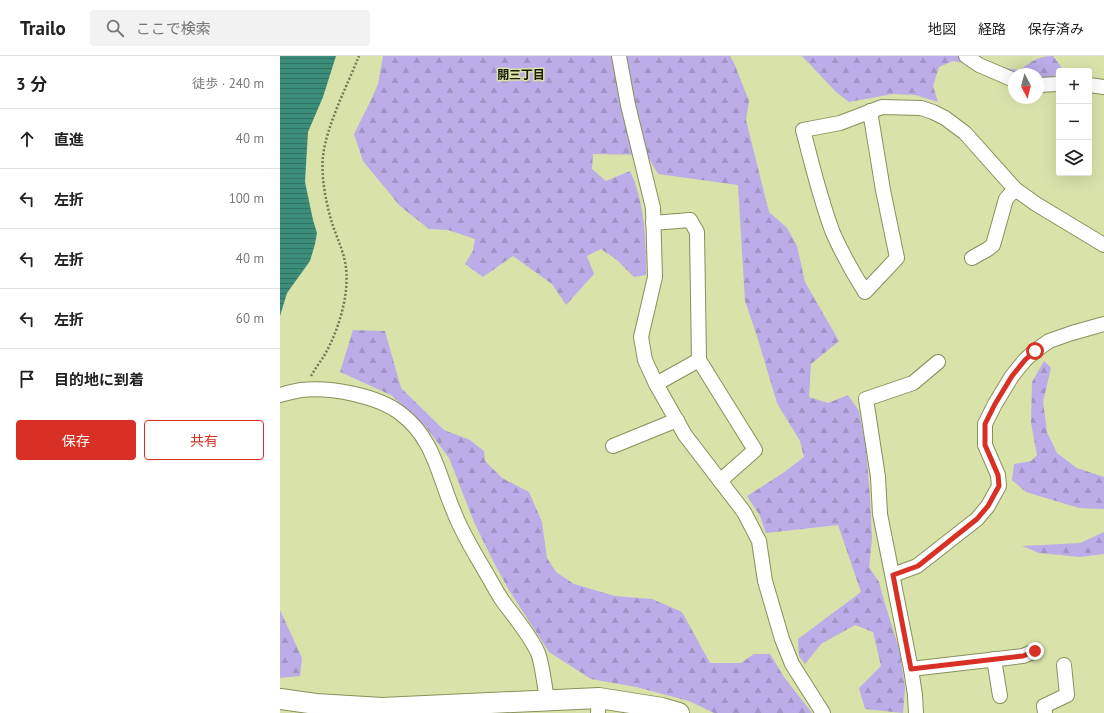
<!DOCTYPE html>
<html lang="ja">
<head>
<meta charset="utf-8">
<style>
	:root { --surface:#fff; --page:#f2f2f2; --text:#222; --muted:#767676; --line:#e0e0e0; --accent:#d93025 }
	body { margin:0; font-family:"PT Sans","Noto Sans JP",sans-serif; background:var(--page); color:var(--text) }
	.controls { position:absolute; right:12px; top:12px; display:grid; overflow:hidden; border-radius:4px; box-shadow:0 4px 16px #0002 }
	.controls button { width:36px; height:36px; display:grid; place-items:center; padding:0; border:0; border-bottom:1px solid var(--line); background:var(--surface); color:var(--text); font:20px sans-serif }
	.compass { position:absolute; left:728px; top:12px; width:36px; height:36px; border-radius:50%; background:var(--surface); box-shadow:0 4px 16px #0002; rotate:173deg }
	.stop { position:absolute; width:12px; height:12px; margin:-9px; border:3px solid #d93025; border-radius:50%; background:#fff }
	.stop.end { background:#d93025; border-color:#fff; box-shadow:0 1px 4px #0008 }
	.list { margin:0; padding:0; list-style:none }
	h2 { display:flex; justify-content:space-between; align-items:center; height:52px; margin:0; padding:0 16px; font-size:17px }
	h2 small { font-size:13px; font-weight:400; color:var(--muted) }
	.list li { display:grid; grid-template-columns:26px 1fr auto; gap:12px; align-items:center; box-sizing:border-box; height:60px; padding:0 16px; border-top:1px solid var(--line) }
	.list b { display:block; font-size:15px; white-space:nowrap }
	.list em { font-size:13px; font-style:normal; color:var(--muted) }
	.actions { display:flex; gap:8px; padding:12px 16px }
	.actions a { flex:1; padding:9px 0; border:1px solid var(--accent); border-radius:4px; text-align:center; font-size:14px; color:var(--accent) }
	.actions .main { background:var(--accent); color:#fff }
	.icon { flex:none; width:22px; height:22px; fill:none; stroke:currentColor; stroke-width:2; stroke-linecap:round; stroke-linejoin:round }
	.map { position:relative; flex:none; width:824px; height:657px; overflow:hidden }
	header { display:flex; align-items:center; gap:24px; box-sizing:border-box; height:56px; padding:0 20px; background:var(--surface); border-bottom:1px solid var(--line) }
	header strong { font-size:19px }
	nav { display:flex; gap:22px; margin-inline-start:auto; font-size:14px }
	.search { width:280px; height:36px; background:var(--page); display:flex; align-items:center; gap:10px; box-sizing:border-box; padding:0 14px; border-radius:4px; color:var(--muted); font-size:15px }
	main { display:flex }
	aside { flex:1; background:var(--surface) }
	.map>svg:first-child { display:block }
	.forest { fill:url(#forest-firs) }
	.water { fill:url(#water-rules) }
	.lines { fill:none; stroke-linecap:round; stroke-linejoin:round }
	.street-casing { stroke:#88905b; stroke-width:16 }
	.secondary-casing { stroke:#88905b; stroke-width:22 }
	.path { stroke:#727852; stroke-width:2.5; stroke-dasharray:2 2; stroke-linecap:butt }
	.street { stroke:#fff; stroke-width:14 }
	.secondary { stroke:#fff; stroke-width:20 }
	.route { stroke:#d93025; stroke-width:5 }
	.labels { text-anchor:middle; stroke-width:3; stroke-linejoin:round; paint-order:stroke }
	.neighbourhood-label { font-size:12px; font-weight:bold; fill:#1b1d08; stroke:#d8e2a9 }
</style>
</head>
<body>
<header>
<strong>Trailo</strong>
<div class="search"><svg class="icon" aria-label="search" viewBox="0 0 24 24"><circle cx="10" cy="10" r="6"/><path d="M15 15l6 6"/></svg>ここで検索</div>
<nav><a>地図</a><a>経路</a><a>保存済み</a></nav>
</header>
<main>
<aside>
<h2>3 分<small>徒歩 · 240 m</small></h2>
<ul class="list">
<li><svg class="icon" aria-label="ahead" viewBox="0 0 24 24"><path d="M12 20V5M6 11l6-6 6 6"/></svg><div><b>直進</b></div><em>40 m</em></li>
<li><svg class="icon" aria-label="left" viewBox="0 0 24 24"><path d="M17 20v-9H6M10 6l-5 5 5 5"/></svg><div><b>左折</b></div><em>100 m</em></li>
<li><svg class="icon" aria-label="left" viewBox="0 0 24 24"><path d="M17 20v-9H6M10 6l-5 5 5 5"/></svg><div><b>左折</b></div><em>40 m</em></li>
<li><svg class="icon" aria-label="left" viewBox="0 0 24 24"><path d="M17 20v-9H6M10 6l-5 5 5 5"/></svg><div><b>左折</b></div><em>60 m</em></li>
<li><svg class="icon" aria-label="arrive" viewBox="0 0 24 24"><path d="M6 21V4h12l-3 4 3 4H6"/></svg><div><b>目的地に到着</b></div></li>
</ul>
<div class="actions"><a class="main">保存</a><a>共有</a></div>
</aside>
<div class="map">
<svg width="824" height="657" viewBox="0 0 824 657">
	<defs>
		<pattern id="forest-firs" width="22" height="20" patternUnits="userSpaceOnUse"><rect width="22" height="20" fill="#bcade8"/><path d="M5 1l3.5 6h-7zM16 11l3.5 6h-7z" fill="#a194c6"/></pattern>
		<pattern id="water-rules" width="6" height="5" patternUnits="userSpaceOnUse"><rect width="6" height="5" fill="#3c8e7b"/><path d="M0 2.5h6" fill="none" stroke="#327363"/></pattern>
	</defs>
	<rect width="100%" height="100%" fill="#d8e2a9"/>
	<!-- forest -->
	<g class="forest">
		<path d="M 103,0 L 450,0 L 454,7 L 469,45 L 466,64 L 489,156 L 507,172 L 517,190 L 525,226 L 559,285 L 531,308 L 529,341 L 548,347 L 568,339 L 579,355 L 586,392 L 590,441 L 592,483 L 589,511 L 599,526 L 604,545 L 620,596 L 625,632 L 623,657 L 585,653 L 579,632 L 601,610 L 593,576 L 575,569 L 541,588 L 525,608 L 519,600 L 518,583 L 581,536 L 558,469 L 486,477 L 480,460 L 467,440 L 503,417 L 524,401 L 520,385 L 497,347 L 477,280 L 465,245 L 458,129 L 378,118 L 367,99 L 313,98 L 312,113 L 326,125 L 350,115 C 365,146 366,185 366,219 L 354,221 L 337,204 L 321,193 L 307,200 L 314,218 L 286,249 L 272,228 L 233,200 L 203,221 L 185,208 L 193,195 L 195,183 L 168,174 L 149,173 L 120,150 L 83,105 L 74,78 L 91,44 L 98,28 Z"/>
		<path d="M 522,0 L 698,0 L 706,9 L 740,14 C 750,6 759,0 773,0 L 782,12 L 772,22 L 758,24 L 758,18 L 734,18 L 673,5 L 659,11 L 653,30 L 658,46 L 635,39 L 613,38 L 569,46 L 556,36 Z"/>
		<polygon points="73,274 105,275 121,332 164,374 190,384 204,395 205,405 222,422 249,436 262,466 267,502 276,516 294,528 335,540 372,543 402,556 430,607 461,607 474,598 490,598 504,621 532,657 434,657 409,645 356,631 311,623 269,596 229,534 213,505 194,466 169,402 146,371 111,339 60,316"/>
		<polygon points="764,305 771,312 763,346 767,376 777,397 797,412 824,421 824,453 799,452 746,436 732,424 734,408 751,405 757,399 751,367 752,326"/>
		<polygon points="824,476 824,498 800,501 759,497 742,490 800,487"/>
		<polygon points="0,554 22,602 20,620 0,622"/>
	</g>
	<!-- water -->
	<polygon class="water" points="0,0 56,0 43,41 28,76 25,126 33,164 37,177 35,188 30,205 7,237 0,260"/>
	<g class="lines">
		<!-- street casing -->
		<g class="street-casing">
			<g id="street">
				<polyline points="339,0 348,49 373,152 375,221 361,281 365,304 376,328 405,379 464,456 479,485 485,525 502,583 512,608 543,657"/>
				<polyline points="686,0 699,9 734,24"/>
				<polyline points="758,29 779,28"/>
				<polyline points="809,29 824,31"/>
				<path d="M 590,55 L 603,134 L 617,202 L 585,236 C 573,217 562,197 553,177 C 540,143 532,108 523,74 L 560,67 L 602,51 L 641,52 L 653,56 L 665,62 L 685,77 L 735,133 L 756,148 L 824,189"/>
				<polyline points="373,167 410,164 417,176 419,304 475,394 440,425"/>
				<polyline points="692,202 708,193 713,189 726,143 735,133"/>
				<polyline points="376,328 419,304"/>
				<path d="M 0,339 C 7,337 14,335 21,334 C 50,331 96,339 120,357 C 154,382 158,419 174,456 C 182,477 194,496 205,515 C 211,525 216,535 222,544 C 234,561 249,577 258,597 C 262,607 265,632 267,644"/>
				<polyline points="333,390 397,364"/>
				<polyline points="613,519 637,510 697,463 708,450 719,430 718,419 705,389 705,368 715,348 732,320 745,304 755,295 769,285 792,277 824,268"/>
				<polyline points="714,603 720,640"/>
				<polyline points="631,613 743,600 755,595"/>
				<polyline points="318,657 319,642"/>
				<polyline points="636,657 635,639 631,613 600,458 598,421 586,343 633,327 658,306"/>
				<polyline points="765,657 764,650 787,639 784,609"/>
			</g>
		</g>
		<!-- secondary casing -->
		<g class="secondary-casing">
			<polyline id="secondary" points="0,643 36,648 102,652 319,642 382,652 399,657"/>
		</g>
		<!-- path -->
		<path class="path" d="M 31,320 C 35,313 40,306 44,300 C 59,274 71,235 65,206 C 62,190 54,176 50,160 C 45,141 41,119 43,100 C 47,68 67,30 79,0"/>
		<!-- street -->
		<use href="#street" class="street"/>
		<!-- secondary -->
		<use href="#secondary" class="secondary"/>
	</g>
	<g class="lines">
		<!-- route -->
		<polyline class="route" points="755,295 745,304 732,320 715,348 705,368 705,389 718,419 719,430 708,450 697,463 638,510 613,519 631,613 743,600 755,595"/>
	</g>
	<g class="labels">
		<!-- neighbourhood labels -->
		<g class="neighbourhood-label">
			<text x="241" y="23">開三丁目</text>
		</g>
	</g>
</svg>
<div class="controls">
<button>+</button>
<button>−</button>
<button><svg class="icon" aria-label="layers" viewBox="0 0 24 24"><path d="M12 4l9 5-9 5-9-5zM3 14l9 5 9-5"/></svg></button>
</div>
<svg class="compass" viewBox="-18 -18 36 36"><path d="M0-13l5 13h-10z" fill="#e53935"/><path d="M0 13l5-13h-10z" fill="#767676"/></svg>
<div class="stop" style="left:755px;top:295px"></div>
<div class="stop end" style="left:755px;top:595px"></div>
</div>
</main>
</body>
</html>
